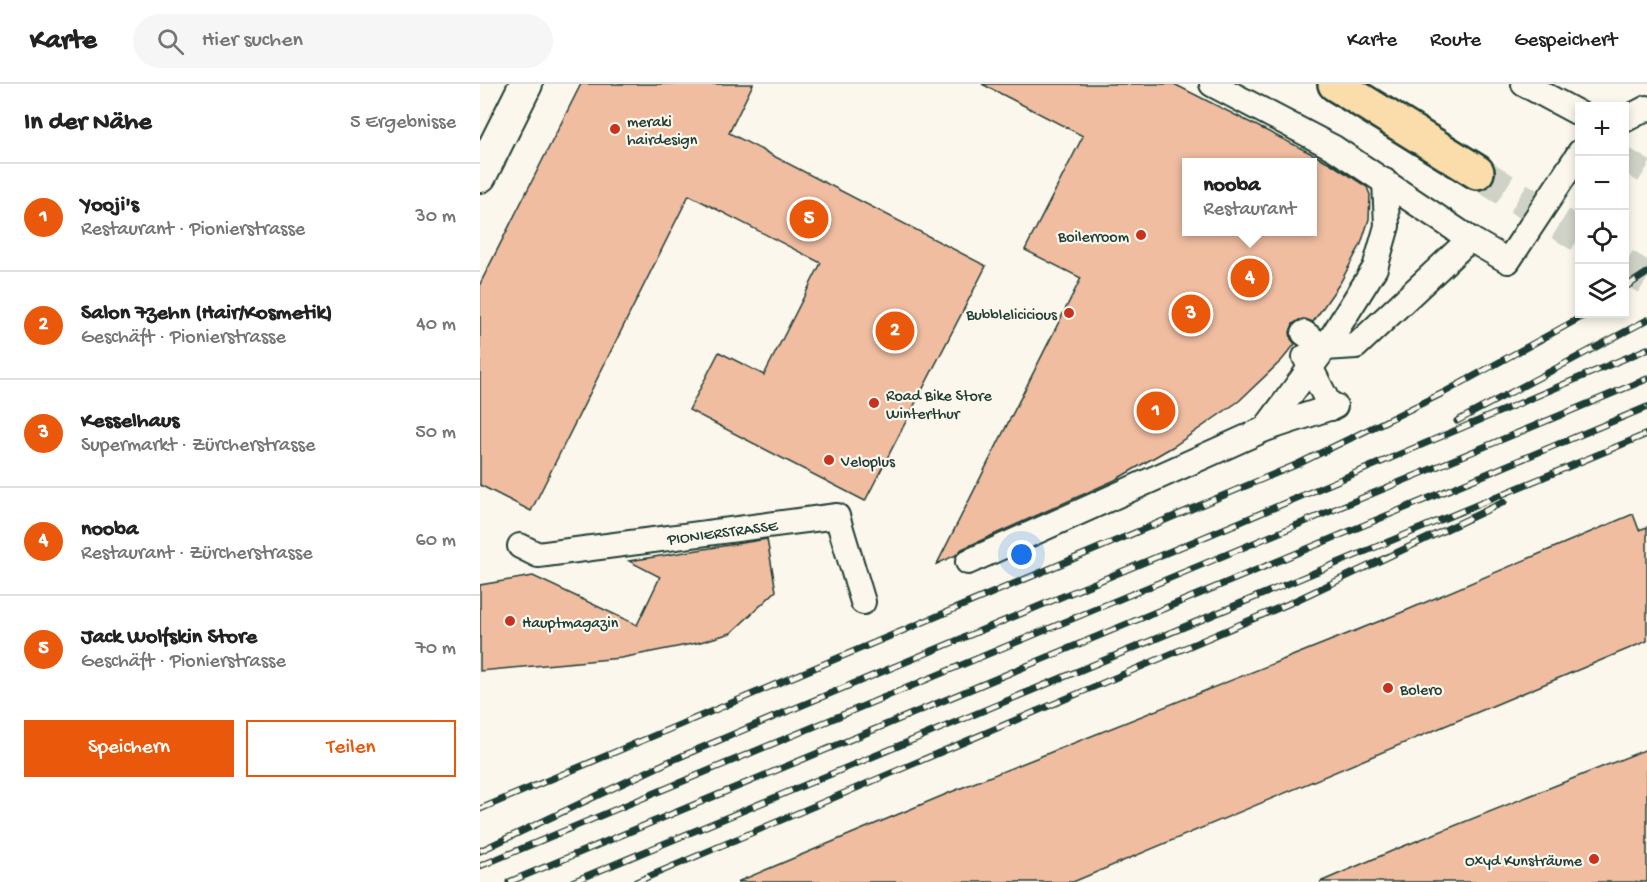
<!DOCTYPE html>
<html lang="de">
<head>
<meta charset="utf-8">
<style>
	:root { --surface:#fff; --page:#f6f6f6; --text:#222; --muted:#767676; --line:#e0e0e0; --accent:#ea580c }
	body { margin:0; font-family:"Gochi Hand",sans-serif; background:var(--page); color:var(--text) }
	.controls { position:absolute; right:18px; top:18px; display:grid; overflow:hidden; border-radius:0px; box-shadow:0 3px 9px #0003 }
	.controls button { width:54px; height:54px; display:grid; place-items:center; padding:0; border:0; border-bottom:2px solid var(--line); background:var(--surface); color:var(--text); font:30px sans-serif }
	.you { position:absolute; left:542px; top:471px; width:21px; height:21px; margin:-15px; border:4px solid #fff; border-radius:50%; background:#1a73e8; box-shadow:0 0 0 9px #1a73e833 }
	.badge { display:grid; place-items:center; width:39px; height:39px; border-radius:50%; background:var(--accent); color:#fff; font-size:20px; font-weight:700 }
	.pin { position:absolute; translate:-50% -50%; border:3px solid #fff; box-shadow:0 2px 6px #0006 }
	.popup { position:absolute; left:702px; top:74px; width:135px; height:78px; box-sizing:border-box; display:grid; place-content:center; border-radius:0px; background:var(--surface); filter:drop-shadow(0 2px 4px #0005); font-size:20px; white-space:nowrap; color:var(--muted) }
	.popup b { font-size:22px; color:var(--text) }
	.popup::after { content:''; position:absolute; left:50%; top:100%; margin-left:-12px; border:12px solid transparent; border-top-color:var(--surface) }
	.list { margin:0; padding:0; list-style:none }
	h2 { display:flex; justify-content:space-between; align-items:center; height:78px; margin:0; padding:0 24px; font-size:26px }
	h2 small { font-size:20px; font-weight:400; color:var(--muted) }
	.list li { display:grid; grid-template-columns:39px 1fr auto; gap:18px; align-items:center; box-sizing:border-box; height:108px; padding:0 24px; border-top:2px solid var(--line) }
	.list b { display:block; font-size:22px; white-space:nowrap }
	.list p { margin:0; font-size:20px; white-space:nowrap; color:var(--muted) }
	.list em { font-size:20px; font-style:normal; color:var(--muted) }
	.actions { display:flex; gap:12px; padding:18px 24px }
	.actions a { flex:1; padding:14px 0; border:2px solid var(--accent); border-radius:0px; text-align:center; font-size:21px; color:var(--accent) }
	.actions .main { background:var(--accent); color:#fff }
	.icon { flex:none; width:33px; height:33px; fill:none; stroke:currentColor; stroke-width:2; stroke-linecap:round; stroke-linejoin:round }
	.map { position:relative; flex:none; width:1167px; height:798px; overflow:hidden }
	header { display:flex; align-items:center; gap:36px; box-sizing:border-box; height:84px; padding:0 30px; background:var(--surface); border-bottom:2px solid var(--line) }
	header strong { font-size:28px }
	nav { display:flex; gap:33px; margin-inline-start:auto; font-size:21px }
	.search { width:420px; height:54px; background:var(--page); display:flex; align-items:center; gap:15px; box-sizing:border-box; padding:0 21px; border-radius:33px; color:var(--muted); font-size:22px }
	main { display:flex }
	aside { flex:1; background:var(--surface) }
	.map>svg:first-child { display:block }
	.building { fill:#f0bda1; stroke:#1f3d34; stroke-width:1.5; fill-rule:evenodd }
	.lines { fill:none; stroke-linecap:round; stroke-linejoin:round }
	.pedestrian-tunnel { stroke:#cfd2c7; stroke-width:24; stroke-dasharray:24 12; stroke-linecap:butt }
	.primary-tunnel { stroke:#cfd2c7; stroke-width:33; stroke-dasharray:33 16; stroke-linecap:butt }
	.pedestrian-casing { stroke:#1f3d34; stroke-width:28 }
	.minor-casing { stroke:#1f3d34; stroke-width:36 }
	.primary-casing { stroke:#1f3d34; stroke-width:38 }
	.pedestrian { stroke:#fbf7ec; stroke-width:24 }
	.minor { stroke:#fbf7ec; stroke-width:32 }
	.primary { stroke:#faddab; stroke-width:33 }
	.rail-casing { stroke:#1f3d34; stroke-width:7 }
	.rail { stroke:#fbf7ec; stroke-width:4.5; stroke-dasharray:14; stroke-linecap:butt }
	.poi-dot { fill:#c8321e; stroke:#fbf7ec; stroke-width:2 }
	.labels { text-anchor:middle; stroke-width:4.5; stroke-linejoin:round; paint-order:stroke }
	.poi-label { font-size:16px; fill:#1f3d34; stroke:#fbf7ec; text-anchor:start }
	.street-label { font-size:16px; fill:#1f3d34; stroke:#fbf7ec }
</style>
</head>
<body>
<header>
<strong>Karte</strong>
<div class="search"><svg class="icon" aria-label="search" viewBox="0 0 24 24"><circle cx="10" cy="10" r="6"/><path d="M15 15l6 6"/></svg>Hier suchen</div>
<nav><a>Karte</a><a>Route</a><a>Gespeichert</a></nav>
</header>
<main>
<aside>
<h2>In der Nähe<small>5 Ergebnisse</small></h2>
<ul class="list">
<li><span class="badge">1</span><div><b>Yooji's</b><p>Restaurant · Pionierstrasse</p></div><em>30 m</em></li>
<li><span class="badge">2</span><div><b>Salon 7zehn (Hair/Kosmetik)</b><p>Geschäft · Pionierstrasse</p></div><em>40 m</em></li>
<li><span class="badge">3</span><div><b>Kesselhaus</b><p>Supermarkt · Zürcherstrasse</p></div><em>50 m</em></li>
<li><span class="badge">4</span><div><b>nooba</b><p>Restaurant · Zürcherstrasse</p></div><em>60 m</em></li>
<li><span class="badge">5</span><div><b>Jack Wolfskin Store</b><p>Geschäft · Pionierstrasse</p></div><em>70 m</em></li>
</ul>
<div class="actions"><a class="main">Speichern</a><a>Teilen</a></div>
</aside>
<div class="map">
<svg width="1167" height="798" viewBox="0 0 1167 798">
	<rect width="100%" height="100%" fill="#fbf7ec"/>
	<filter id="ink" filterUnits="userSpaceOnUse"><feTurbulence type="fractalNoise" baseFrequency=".0167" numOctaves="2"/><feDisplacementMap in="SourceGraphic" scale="12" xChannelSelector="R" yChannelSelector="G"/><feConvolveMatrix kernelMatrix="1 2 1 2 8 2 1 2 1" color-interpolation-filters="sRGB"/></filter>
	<g filter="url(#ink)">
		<!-- building -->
		<g class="building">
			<polygon points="101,0 273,0 249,49 506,182 385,417 209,326 239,268 284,291 341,179 209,111 51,427 0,401 0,200"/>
			<path d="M 502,0 L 694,0 L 850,79 L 887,103 L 890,111 L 889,135 L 881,160 L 860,199 L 833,238 L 825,235 L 819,236 L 813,240 L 810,248 L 811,255 L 815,260 L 802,276 L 759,317 L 694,362 L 635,396 L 482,465 L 476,471 L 457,480 L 601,194 L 545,166 L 603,52 ZM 707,78 L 833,78 L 833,147 L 707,147 Z"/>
			<polygon points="1153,430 1159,446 1167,443 1167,557 593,798 257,798 476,706 925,527"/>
			<polygon points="287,455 296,507 251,549 217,559 141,574 0,587 0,501 53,492 157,541 180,493 149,477"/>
			<polygon points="1167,665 1167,798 840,798 919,764"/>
		</g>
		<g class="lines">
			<!-- pedestrian-tunnel -->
			<polyline class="pedestrian-tunnel" points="1144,75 1167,89"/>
			<!-- primary-tunnel -->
			<g class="primary-tunnel">
				<polyline points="997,88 1100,152"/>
				<polyline points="1144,181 1167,195"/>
			</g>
			<!-- pedestrian casing -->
			<g class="pedestrian-casing">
				<g id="pedestrian">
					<polyline points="732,0 854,64 990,155"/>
					<polyline points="1044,0 1100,30"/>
					<polyline points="1144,36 1167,24"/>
					<polyline points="824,249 845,264 895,184 907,142 905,97"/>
					<polyline points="825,273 851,324"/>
					<polyline points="785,345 855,322"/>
					<path id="s1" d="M 40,462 L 58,471 L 357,432 L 383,518"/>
					<polyline points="488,478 785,345 845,264 876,262 990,155 1028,177 1100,68"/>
				</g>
			</g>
			<!-- minor casing -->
			<g class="minor-casing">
				<polyline id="minor" points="0,92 46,0"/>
			</g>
			<!-- primary casing -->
			<g class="primary-casing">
				<polyline id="primary" points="855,0 997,88"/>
			</g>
			<!-- pedestrian -->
			<use href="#pedestrian" class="pedestrian"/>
			<!-- minor -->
			<use href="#minor" class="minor"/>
			<!-- primary -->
			<use href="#primary" class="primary"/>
			<!-- rail casing -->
			<g class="rail-casing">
				<g id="rail">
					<polyline points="1144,204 1167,189"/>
					<polyline points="977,337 1167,236"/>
					<polyline points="0,725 818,380 963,309 1107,230"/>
					<polyline points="0,767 188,678 282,638 765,436 1167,265"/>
					<polyline points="0,782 1167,295"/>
					<polyline points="29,798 1167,323"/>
					<polyline points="92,798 1167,350"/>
					<polyline points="156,798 808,520 1024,418"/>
				</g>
			</g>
			<!-- rail -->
			<use href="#rail" class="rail"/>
		</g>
	</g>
	<!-- markers -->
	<g class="poi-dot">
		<circle cx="135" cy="45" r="6"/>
		<circle cx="661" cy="151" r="6"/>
		<circle cx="589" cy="229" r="6"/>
		<circle cx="394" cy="319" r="6"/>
		<circle cx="349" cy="376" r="6"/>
		<circle cx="30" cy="537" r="6"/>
		<circle cx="908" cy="604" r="6"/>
		<circle cx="1114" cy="775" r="6"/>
	</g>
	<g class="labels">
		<!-- poi labels -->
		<g class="poi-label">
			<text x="147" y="42">meraki<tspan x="147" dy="18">hairdesign</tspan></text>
			<text x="649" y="157" text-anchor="end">Boilerroom</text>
			<text x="577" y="235" text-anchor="end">Bubblelicicious</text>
			<text x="406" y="316">Road Bike Store<tspan x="406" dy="18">Winterthur</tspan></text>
			<text x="361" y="382">Veloplus</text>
			<text x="42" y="543">Hauptmagazin</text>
			<text x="920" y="610">Bolero</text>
			<text x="1102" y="781" text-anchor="end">Oxyd Kunsträume</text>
		</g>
		<!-- street labels -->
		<g class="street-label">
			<text dy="6" stroke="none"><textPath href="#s1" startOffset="206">PIONIERSTRASSE</textPath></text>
		</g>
	</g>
</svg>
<div class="controls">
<button>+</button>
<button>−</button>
<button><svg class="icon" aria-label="locate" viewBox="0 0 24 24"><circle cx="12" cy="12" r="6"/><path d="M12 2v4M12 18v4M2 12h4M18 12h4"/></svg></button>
<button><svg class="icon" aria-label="layers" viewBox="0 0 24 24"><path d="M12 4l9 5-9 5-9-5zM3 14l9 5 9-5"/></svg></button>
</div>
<div class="you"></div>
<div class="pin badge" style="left:676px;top:327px">1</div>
<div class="pin badge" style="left:415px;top:247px">2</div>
<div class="pin badge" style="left:711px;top:230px">3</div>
<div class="pin badge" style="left:770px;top:194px">4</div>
<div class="popup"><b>nooba</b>Restaurant</div>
<div class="pin badge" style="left:329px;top:135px">5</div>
</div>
</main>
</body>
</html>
